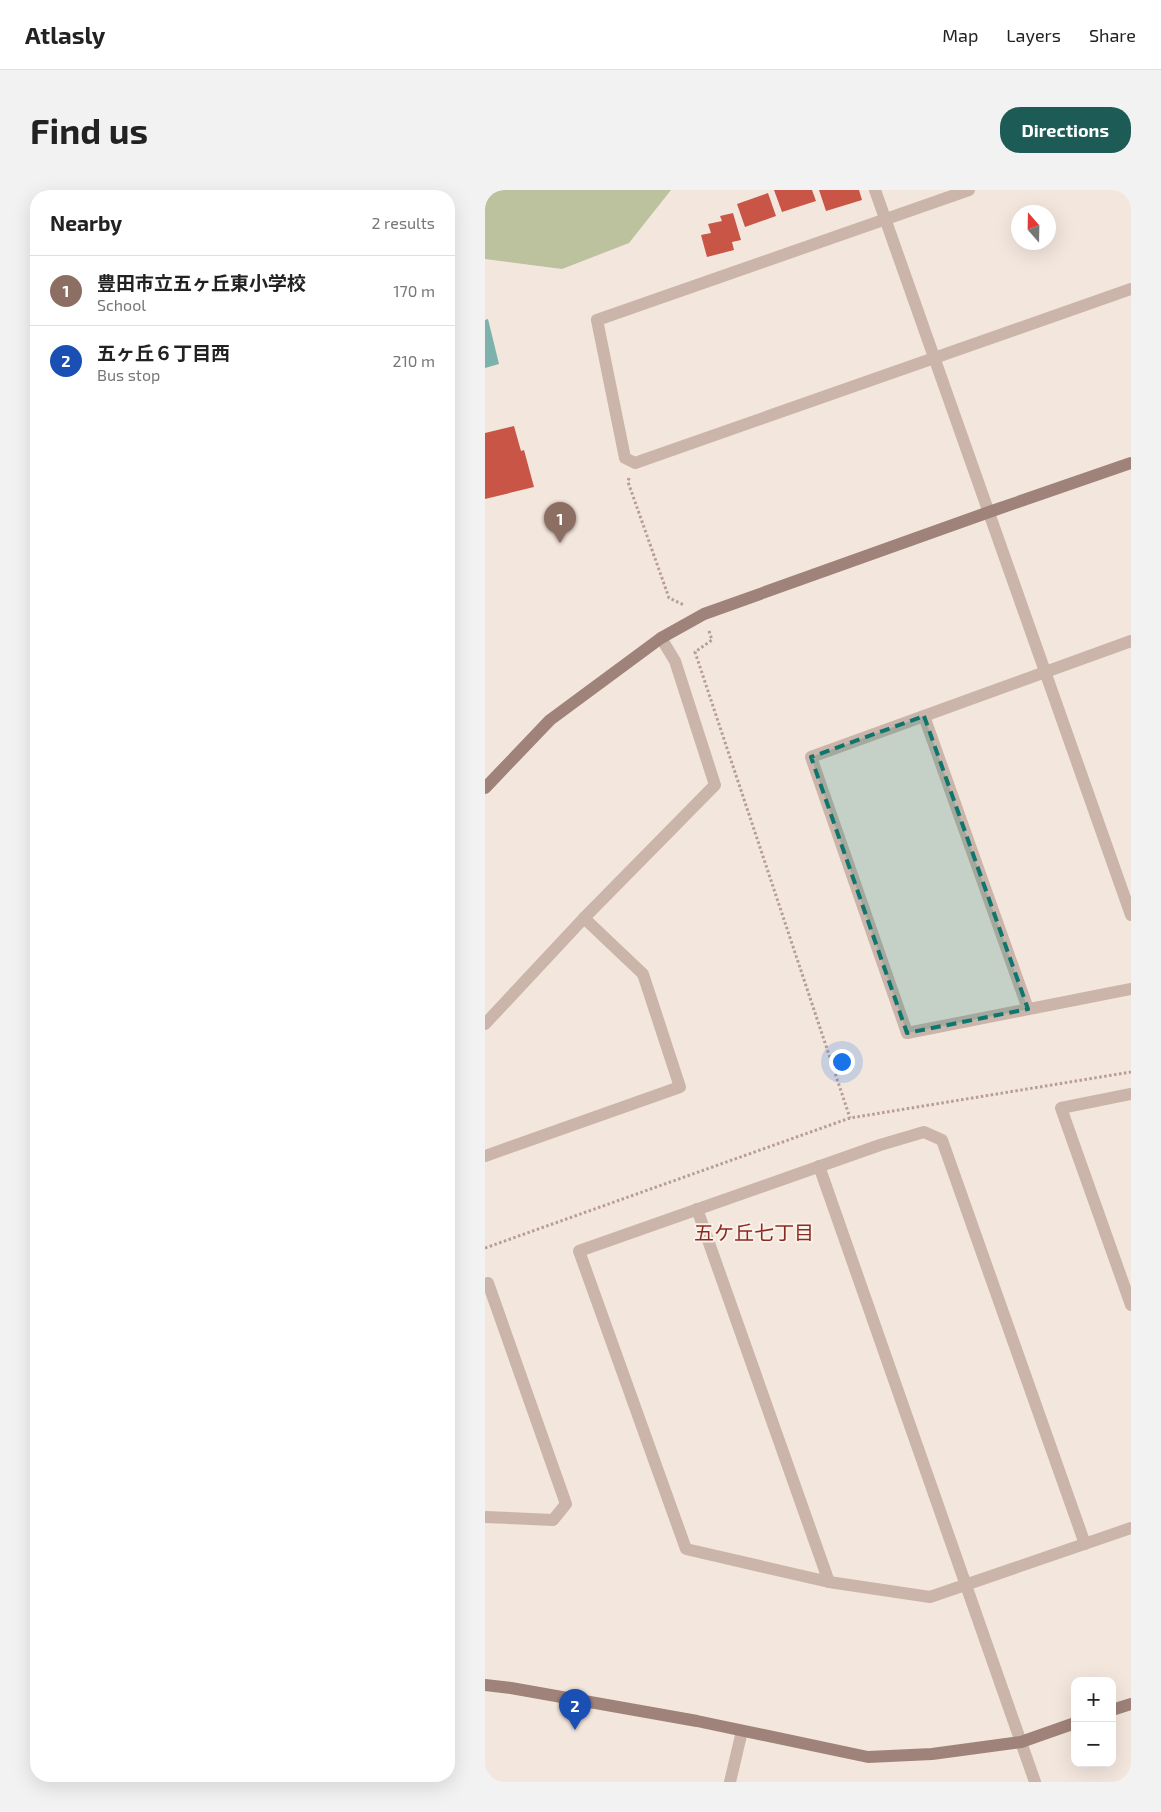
<!DOCTYPE html>
<html lang="en">
<head>
<meta charset="utf-8">
<style>
	:root { --surface:#fff; --page:#f2f2f2; --text:#222; --muted:#767676; --line:#e0e0e0; --accent:#1d5b57 }
	body { margin:0; font-family:"Exo 2","Noto Sans JP",sans-serif; background:var(--page); color:var(--text) }
	.controls { position:absolute; right:15px; bottom:15px; display:grid; overflow:hidden; border-radius:10px; box-shadow:0 5px 20px #0002 }
	.controls button { width:45px; height:45px; display:grid; place-items:center; padding:0; border:0; border-bottom:1px solid var(--line); background:var(--surface); color:var(--text); font:25px sans-serif }
	.compass { position:absolute; left:526px; top:15px; width:45px; height:45px; border-radius:50%; background:var(--surface); box-shadow:0 5px 20px #0002; rotate:340deg }
	.you { position:absolute; left:356px; top:871px; width:18px; height:18px; margin:-12px; border:4px solid #fff; border-radius:50%; background:#1a73e8; box-shadow:0 0 0 8px #1a73e833 }
	.badge { display:grid; place-items:center; width:32px; height:32px; border-radius:50%; background:var(--accent); color:#fff; font-size:16px; font-weight:700 }
	.pin { position:absolute; translate:-50% -41px; filter:drop-shadow(0 1px 2px #0008) }
	.pin::after { content:''; position:absolute; top:26px; width:18px; height:15px; background:inherit; clip-path:polygon(0 0,100% 0,50% 100%) }
	.list { margin:0; padding:0; list-style:none }
	h2 { display:flex; justify-content:space-between; align-items:center; height:65px; margin:0; padding:0 20px; font-size:21px }
	h2 small { font-size:16px; font-weight:400; color:var(--muted) }
	.list li { display:grid; grid-template-columns:32px 1fr auto; gap:15px; align-items:center; box-sizing:border-box; height:70px; padding:0 20px; border-top:1px solid var(--line) }
	.list b { display:block; font-size:19px; white-space:nowrap }
	.list p { margin:0; font-size:16px; white-space:nowrap; color:var(--muted) }
	.list em { font-size:16px; font-style:normal; color:var(--muted) }
	.map { position:relative; flex:none; width:646px; height:1592px; overflow:hidden; border-radius:20px }
	header { display:flex; align-items:center; gap:30px; box-sizing:border-box; height:70px; padding:0 25px; background:var(--surface); border-bottom:1px solid var(--line) }
	header strong { font-size:24px }
	nav { display:flex; gap:28px; margin-inline-start:auto; font-size:18px }
	.intro { display:flex; align-items:center; justify-content:space-between; box-sizing:border-box; height:120px; padding:0 30px }
	h1 { margin:0; font-size:35px }
	.button { padding:12px 22px; border-radius:20px; background:var(--accent); color:#fff; font-size:18px; font-weight:700 }
	main { display:flex; gap:30px; padding:0 30px }
	aside { flex:1; background:var(--surface); border-radius:20px; box-shadow:0 5px 20px #0002 }
	.map>svg:first-child { display:block }
	.green { fill:#bbc29d }
	.water { fill:#7cb1ac }
	.building { fill:#c85546 }
	.lines { fill:none; stroke-linecap:round; stroke-linejoin:round }
	.path { stroke:#b79e93; stroke-width:3; stroke-dasharray:2.5 2.5; stroke-linecap:butt }
	.street { stroke:#cbb4a9; stroke-width:12 }
	.secondary { stroke:#9f837a; stroke-width:12 }
	.marked { fill:#0f766e; fill-opacity:0.2; stroke:#0f766e; stroke-width:4; stroke-dasharray:10 6; stroke-linejoin:round }
	.labels { text-anchor:middle; stroke-width:4; stroke-linejoin:round; paint-order:stroke }
	.neighbourhood-label { font-size:20px; fill:#892b20; stroke:#faf1ea }
</style>
</head>
<body>
<header>
<strong>Atlasly</strong>
<nav><a>Map</a><a>Layers</a><a>Share</a></nav>
</header>
<div class="intro"><h1>Find us</h1><a class="button">Directions</a></div>
<main>
<aside>
<h2>Nearby<small>2 results</small></h2>
<ul class="list">
<li><span class="badge" style="background:#8d6e63">1</span><div><b>豊田市立五ヶ丘東小学校</b><p>School</p></div><em>170 m</em></li>
<li><span class="badge" style="background:#1a4fb4">2</span><div><b>五ヶ丘６丁目西</b><p>Bus stop</p></div><em>210 m</em></li>
</ul>
</aside>
<div class="map">
<svg width="646" height="1592" viewBox="0 0 646 1592">
	<rect width="100%" height="100%" fill="#f3e6dd"/>
	<!-- green -->
	<polygon class="green" points="0,0 186,0 144,53 77,79 0,69"/>
	<!-- water -->
	<polygon class="water" points="3,129 14,174 0,178 0,130"/>
	<!-- building -->
	<g class="building">
		<polygon points="289,0 327,0 331,11 297,22"/>
		<polygon points="334,0 374,0 377,10 341,21"/>
		<polygon points="283,3 291,26 260,37 252,14"/>
		<polygon points="248,23 256,50 247,52 249,60 222,67 216,45 226,43 223,34 237,31 235,26"/>
		<polygon points="29,236 36,261 39,260 49,297 0,309 0,243"/>
	</g>
	<g class="lines">
		<!-- path -->
		<g class="path">
			<polyline points="144,288 143,292 184,408 199,415"/>
			<polyline points="224,441 227,450 210,462 365,928"/>
			<polyline points="0,1058 365,928 646,882"/>
		</g>
		<!-- street -->
		<g class="street">
			<polyline points="390,0 646,725"/>
			<polyline points="484,0 112,130 140,268 150,273 646,99"/>
			<polyline points="646,451 326,567 422,843 646,799"/>
			<polyline points="439,526 543,819"/>
			<polyline points="0,834 99,728 230,595 190,471 176,448"/>
			<polyline points="646,904 576,918 646,1115"/>
			<polyline points="0,966 195,897 158,784 99,728"/>
			<polyline points="334,976 550,1592"/>
			<polyline points="212,1019 344,1392"/>
			<polyline points="0,1094 3,1093 81,1314 68,1330 0,1327"/>
			<polyline points="600,1354 457,950 439,942 395,955 94,1061 201,1359 344,1392 445,1407 646,1338"/>
			<polyline points="245,1592 257,1541"/>
		</g>
		<!-- secondary -->
		<g class="secondary">
			<polyline points="0,598 65,530 176,448 219,424 504,322 646,273"/>
			<polyline points="0,1495 26,1498 212,1531 383,1567 447,1564 536,1552 590,1533"/>
			<polyline points="627,1520 646,1514"/>
		</g>
	</g>
	<!-- marked area -->
	<path class="marked" d="M 439,526 L 543,819 L 422,843 L 326,567 Z"/>
	<g class="labels">
		<!-- neighbourhood labels -->
		<g class="neighbourhood-label">
			<text x="269" y="1050">五ケ丘七丁目</text>
		</g>
	</g>
</svg>
<div class="controls">
<button>+</button>
<button>−</button>
</div>
<svg class="compass" viewBox="-18 -18 36 36"><path d="M0-13l5 13h-10z" fill="#e53935"/><path d="M0 13l5-13h-10z" fill="#767676"/></svg>
<div class="you"></div>
<div class="pin badge" style="left:75px;top:353px;background:#8d6e63">1</div>
<div class="pin badge" style="left:90px;top:1540px;background:#1a4fb4">2</div>
</div>
</main>
</body>
</html>
